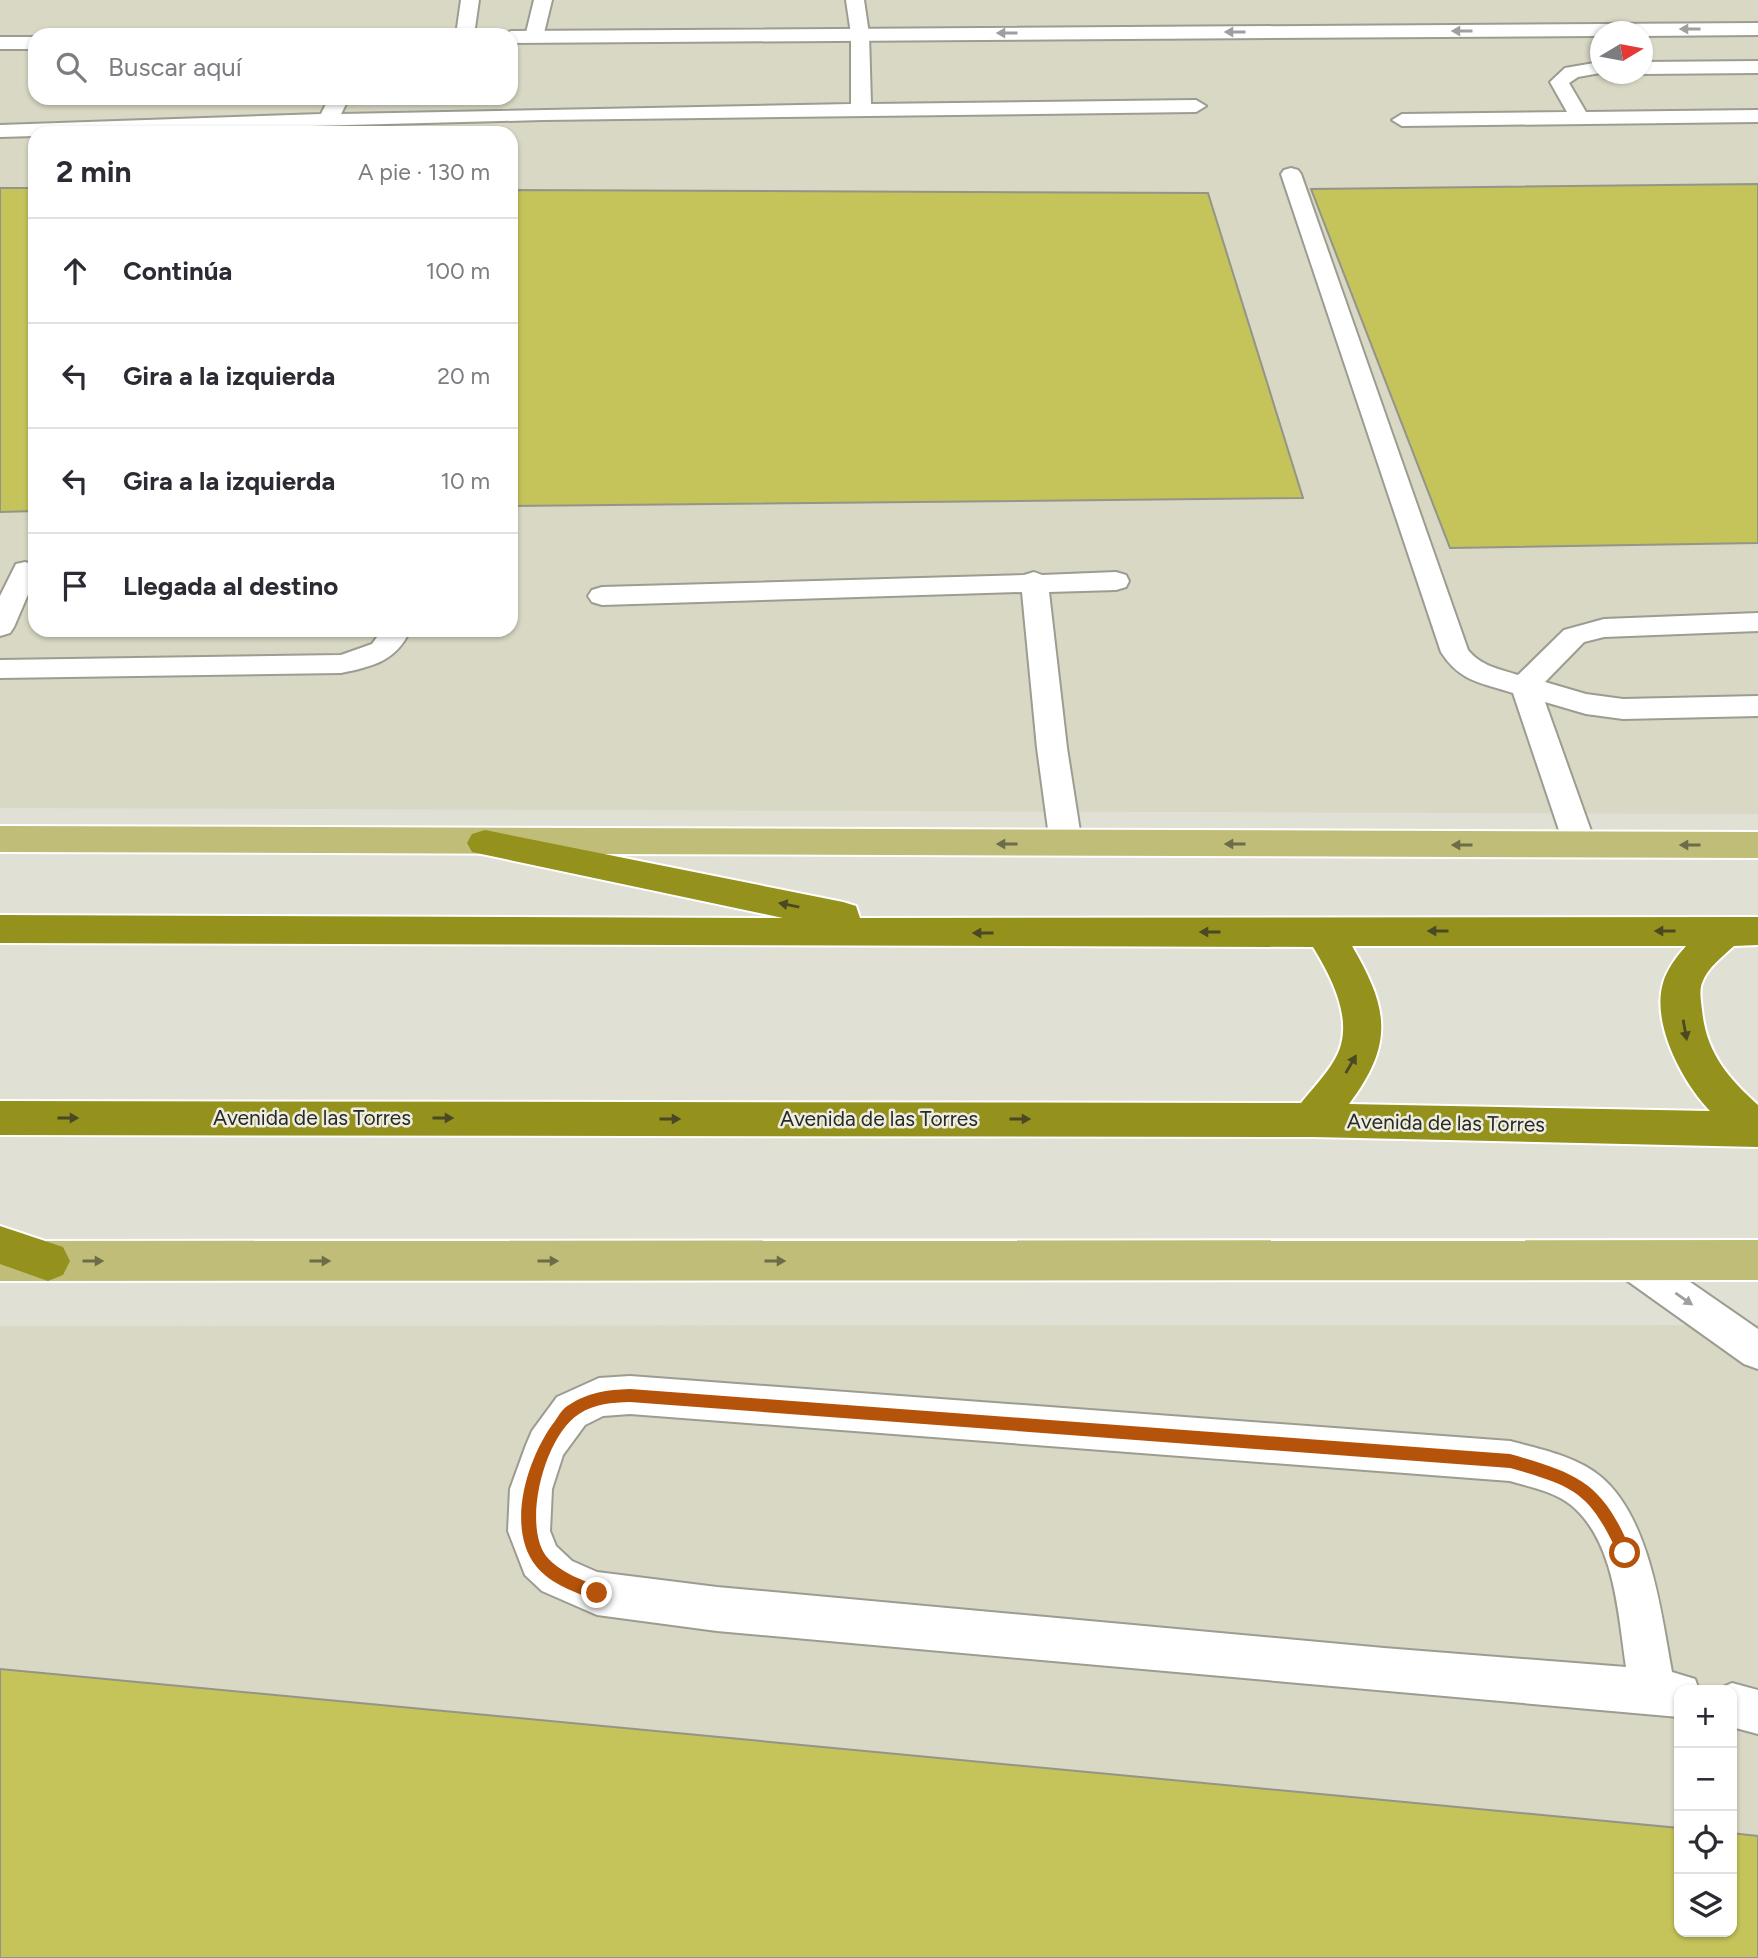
<!DOCTYPE html>
<html lang="es">
<head>
<meta charset="utf-8">
<style>
	:root { --surface:#fff; --page:#f2f2f3; --text:#2b2b33; --muted:#7c7c81; --line:#e1e1e2 }
	body { margin:0; font-family:Figtree,sans-serif; background:var(--page); color:var(--text) }
	.controls { position:absolute; right:21px; bottom:21px; display:grid; overflow:hidden; border-radius:14px; box-shadow:0 2px 5px #0004 }
	.controls button { width:63px; height:63px; display:grid; place-items:center; padding:0; border:0; border-bottom:2px solid var(--line); background:var(--surface); color:var(--text); font:35px sans-serif }
	.compass { position:absolute; left:1590px; top:21px; width:63px; height:63px; border-radius:50%; background:var(--surface); box-shadow:0 2px 5px #0004; rotate:80deg }
	.stop { position:absolute; width:21px; height:21px; margin:-16px; border:5px solid #b45309; border-radius:50%; background:#fff }
	.stop.end { background:#b45309; border-color:#fff; box-shadow:0 2px 7px #0008 }
	.list { margin:0; padding:0; list-style:none }
	h2 { display:flex; justify-content:space-between; align-items:center; height:91px; margin:0; padding:0 28px; font-size:30px }
	h2 small { font-size:23px; font-weight:400; color:var(--muted) }
	.list li { display:grid; grid-template-columns:46px 1fr auto; gap:21px; align-items:center; box-sizing:border-box; height:105px; padding:0 28px; border-top:2px solid var(--line) }
	.list b { display:block; font-size:26px; white-space:nowrap }
	.list em { font-size:23px; font-style:normal; color:var(--muted) }
	.icon { flex:none; width:38px; height:38px; fill:none; stroke:currentColor; stroke-width:2; stroke-linecap:round; stroke-linejoin:round }
	.map { position:relative; flex:none; width:1758px; height:1958px; overflow:hidden }
	.search { position:absolute; background:var(--surface); box-shadow:0 2px 5px #0004; left:28px; top:28px; width:490px; height:77px; display:flex; align-items:center; gap:18px; box-sizing:border-box; padding:0 24px; border-radius:21px; color:var(--muted); font-size:26px }
	.panel { position:absolute; background:var(--surface); box-shadow:0 2px 5px #0004; left:28px; top:126px; width:490px; height:511px; border-radius:21px }
	.map>svg:first-child { display:block }
	.built { fill:#d8d8c4; fill-rule:evenodd }
	.building { fill:#c5c45b; stroke:#949489; stroke-width:2 }
	.lines { fill:none; stroke-linecap:round; stroke-linejoin:round }
	.lane-casing { stroke:#9c9c91; stroke-width:4 }
	.street-casing { stroke:#9c9c91; stroke-width:4 }
	.primary-casing { stroke:#fff; stroke-width:4 }
	.highway-casing { stroke:#fff; stroke-width:4 }
	.lane { fill:#fff; fill-rule:evenodd }
	.street { fill:#fff; fill-rule:evenodd }
	.primary { fill:#bfbd77; fill-rule:evenodd }
	.highway { fill:#94911d; fill-rule:evenodd }
	.oneway { fill:#9f9f9d }
	.oneway2 { fill:#6d6c4a }
	.oneway3 { fill:#4a4923 }
	.route { fill:#b45309 }
	.labels { text-anchor:middle; stroke-width:5; stroke-linejoin:round; paint-order:stroke }
	.street-label { font-size:21px; fill:#2a2a25; stroke:#edede1 }
</style>
</head>
<body>
<div class="map">
<svg width="1758" height="1958" viewBox="0 0 1758 1958">
	<rect width="100%" height="100%" fill="#e0e0d4"/>
	<!-- built -->
	<g class="built">
		<path d="M 0,0 L 1758,0 L 1758,814 L 0,808 ZM 1600,32 L 1642,32 L 1642,74 L 1600,74 ZM 35,35 L 511,35 L 511,98 L 35,98 ZM 35,133 L 511,133 L 511,630 L 35,630 Z"/>
		<path d="M 1758,1325 L 1758,1958 L 0,1958 L 0,1326 ZM 1679,1690 L 1732,1690 L 1732,1932 L 1679,1932 Z"/>
	</g>
	<!-- building -->
	<g class="building">
		<polygon points="1758,184 1758,543 1450,548 1311,189"/>
		<polygon points="0,188 35,188 35,511 0,512"/>
		<polygon points="511,190 1208,193 1303,498 511,506"/>
		<polygon points="0,1669 1679,1828 1679,1932 1732,1932 1732,1833 1758,1836 1758,1958 0,1958"/>
	</g>
	<g class="lines">
		<!-- lane casing -->
		<g class="lane-casing">
			<g id="lane">
				<polygon points="461,0 479,0 474,35 456,35"/>
				<polygon points="534,0 552,0 543,37 534,42 525,37"/>
				<polygon points="846,0 864,0 869,34 871,104 1196,100 1206,106 1196,112 543,120 35,133 35,136 0,137 0,125 321,114 329,98 349,98 341,114 851,104 851,34"/>
				<polygon points="1758,61 1758,73 1642,74 1642,62"/>
				<polygon points="1600,62 1600,73 1578,77 1569,83 1586,112 1758,110 1758,122 1402,126 1392,120 1402,114 1567,112 1550,82 1565,68"/>
				<path d="M 1291,168 L 1298,170 L 1301,174 L 1468,650 C 1481,666 1499,669 1518,675 L 1564,630 L 1604,619 L 1758,613 L 1758,631 L 1604,637 L 1584,642 L 1545,682 L 1586,694 L 1623,699 L 1758,696 L 1758,716 L 1623,719 L 1586,714 L 1545,702 L 1596,845 L 1591,853 L 1580,856 L 1569,853 L 1564,845 L 1513,693 C 1482,683 1460,682 1441,652 L 1281,174 L 1284,170 Z"/>
				<polygon points="25,562 35,565 35,578 14,627 10,633 0,636 0,596 16,564"/>
				<polygon points="1034,572 1042,575 1116,572 1126,575 1129,581 1126,587 1116,590 1049,592 1067,748 1082,844 1077,852 1066,855 1055,852 1050,844 1037,748 1022,592 602,605 592,602 588,596 592,590 602,587 1024,575"/>
				<path d="M 382,630 L 410,630 C 397,661 371,667 341,673 L 0,678 L 0,660 L 341,655 L 372,644 Z"/>
				<polygon points="1628,1243 1641,1248 1758,1329 1758,1369 1744,1364 1615,1272 1609,1260 1615,1248"/>
				<path d="M 630,1376 L 1510,1441 C 1539,1449 1576,1456 1600,1476 C 1650,1517 1661,1612 1672,1672 L 1695,1679 L 1699,1690 L 1679,1690 L 1679,1717 L 717,1631 L 597,1615 L 542,1591 L 525,1575 L 508,1531 L 510,1489 L 526,1445 L 532,1431 L 557,1397 L 599,1378 ZM 630,1414 L 1510,1481 C 1530,1487 1554,1491 1571,1505 C 1615,1541 1618,1614 1626,1667 L 1384,1648 L 717,1587 L 597,1572 L 572,1561 L 556,1546 L 550,1531 L 552,1489 L 563,1455 L 585,1425 L 603,1416 Z"/>
				<polygon points="1732,1683 1758,1690 1758,1734 1732,1727 1732,1690 1716,1690"/>
			</g>
		</g>
		<!-- street casing -->
		<g class="street-casing">
			<g id="street">
				<polygon points="1758,23 1758,35 1642,36 1642,32 1600,32 1600,36 511,43 511,35 502,35 511,31"/>
				<rect x="0" y="37" width="35" height="12"/>
			</g>
		</g>
		<!-- primary casing -->
		<g class="primary-casing">
			<g id="primary">
				<polygon points="0,826 1758,832 1758,858 0,852"/>
				<polygon points="1758,1240 1758,1280 0,1281 0,1241"/>
			</g>
		</g>
		<!-- highway casing -->
		<g class="highway-casing">
			<g id="highway">
				<path d="M 485,830 L 843,902 L 856,906 L 860,918 L 1758,917 L 1758,945 L 1734,946 C 1723,956 1707,968 1702,983 C 1699,990 1701,1002 1702,1010 C 1706,1052 1727,1077 1758,1105 L 1758,1147 L 1312,1137 L 0,1135 L 0,1101 L 1301,1103 C 1312,1089 1326,1075 1335,1059 C 1356,1023 1332,978 1313,947 L 0,943 L 0,915 L 783,918 L 472,852 L 467,843 L 472,834 ZM 1352,946 L 1686,946 C 1677,956 1667,969 1663,983 C 1651,1024 1683,1083 1710,1111 L 1349,1104 C 1394,1044 1389,1009 1352,946 Z"/>
				<polygon points="0,1226 63,1247 70,1261 63,1275 48,1281 0,1264"/>
			</g>
		</g>
		<!-- lane -->
		<use href="#lane" class="lane"/>
		<!-- street -->
		<use href="#street" class="street"/>
		<!-- primary -->
		<use href="#primary" class="primary"/>
		<!-- highway -->
		<use href="#highway" class="highway"/>
	</g>
	<!-- one-way arrows -->
	<defs><path id="oneway-solid" d="M-6-.8H1V-3.2L6.5 0L1 3.2V.8H-6Z" transform="scale(1.75)"/></defs>
	<g class="oneway">
		<use href="#oneway-solid" transform="translate(1690 29) rotate(180)"/>
		<use href="#oneway-solid" transform="translate(1462 31) rotate(180)"/>
		<use href="#oneway-solid" transform="translate(1235 32) rotate(180)"/>
		<use href="#oneway-solid" transform="translate(1007 33) rotate(180)"/>
		<use href="#oneway-solid" transform="translate(1684 1299) rotate(35)"/>
	</g>
	<g class="oneway2">
		<use href="#oneway-solid" transform="translate(1007 844) rotate(-180)"/>
		<use href="#oneway-solid" transform="translate(1235 844) rotate(-180)"/>
		<use href="#oneway-solid" transform="translate(1462 845) rotate(-180)"/>
		<use href="#oneway-solid" transform="translate(1690 845) rotate(-180)"/>
		<use href="#oneway-solid" transform="translate(93 1261)"/>
		<use href="#oneway-solid" transform="translate(320 1261)"/>
		<use href="#oneway-solid" transform="translate(548 1261)"/>
		<use href="#oneway-solid" transform="translate(775 1261)"/>
	</g>
	<g class="oneway3">
		<use href="#oneway-solid" transform="translate(789 905) rotate(-168)"/>
		<use href="#oneway-solid" transform="translate(1438 931) rotate(180)"/>
		<use href="#oneway-solid" transform="translate(1665 931) rotate(180)"/>
		<use href="#oneway-solid" transform="translate(1210 932) rotate(180)"/>
		<use href="#oneway-solid" transform="translate(983 933) rotate(180)"/>
		<use href="#oneway-solid" transform="translate(1685 1030) rotate(80)"/>
		<use href="#oneway-solid" transform="translate(1351 1064) rotate(-60)"/>
		<use href="#oneway-solid" transform="translate(68 1118)"/>
		<use href="#oneway-solid" transform="translate(443 1118)"/>
		<use href="#oneway-solid" transform="translate(670 1119)"/>
		<use href="#oneway-solid" transform="translate(1020 1119)"/>
	</g>
	<!-- route -->
	<path class="route" d="M 630,1389 L 1510,1454 C 1580,1474 1603,1483 1632,1553 L 1630,1558 L 1625,1560 L 1620,1558 C 1590,1493 1577,1487 1510,1468 L 630,1402 C 611,1403 596,1403 579,1414 C 545,1435 522,1523 546,1556 C 560,1573 583,1580 602,1588 L 604,1593 L 602,1599 L 597,1601 C 576,1592 551,1585 536,1566 C 505,1527 528,1456 555,1421 C 559,1415 563,1408 569,1405 C 589,1392 607,1390 630,1389 Z"/>
	<g class="labels">
		<!-- street labels -->
		<g class="street-label">
			<text x="312" y="1125">Avenida de las Torres</text>
			<text x="879" y="1126">Avenida de las Torres</text>
			<text transform="translate(1446 1123) rotate(1)" y="7">Avenida de las Torres</text>
		</g>
	</g>
</svg>
<div class="controls">
<button>+</button>
<button>−</button>
<button><svg class="icon" aria-label="locate" viewBox="0 0 24 24"><circle cx="12" cy="12" r="6"/><path d="M12 2v4M12 18v4M2 12h4M18 12h4"/></svg></button>
<button><svg class="icon" aria-label="layers" viewBox="0 0 24 24"><path d="M12 4l9 5-9 5-9-5zM3 14l9 5 9-5"/></svg></button>
</div>
<svg class="compass" viewBox="-18 -18 36 36"><path d="M0-13l5 13h-10z" fill="#e53935"/><path d="M0 13l5-13h-10z" fill="#7c7c81"/></svg>
<div class="stop" style="left:1625px;top:1553px"></div>
<div class="stop end" style="left:597px;top:1593px"></div>
<div class="search"><svg class="icon" aria-label="search" viewBox="0 0 24 24"><circle cx="10" cy="10" r="6"/><path d="M15 15l6 6"/></svg>Buscar aquí</div>
<section class="panel">
<h2>2 min<small>A pie · 130 m</small></h2>
<ul class="list">
<li><svg class="icon" aria-label="ahead" viewBox="0 0 24 24"><path d="M12 20V5M6 11l6-6 6 6"/></svg><div><b>Continúa</b></div><em>100 m</em></li>
<li><svg class="icon" aria-label="left" viewBox="0 0 24 24"><path d="M17 20v-9H6M10 6l-5 5 5 5"/></svg><div><b>Gira a la izquierda</b></div><em>20 m</em></li>
<li><svg class="icon" aria-label="left" viewBox="0 0 24 24"><path d="M17 20v-9H6M10 6l-5 5 5 5"/></svg><div><b>Gira a la izquierda</b></div><em>10 m</em></li>
<li><svg class="icon" aria-label="arrive" viewBox="0 0 24 24"><path d="M6 21V4h12l-3 4 3 4H6"/></svg><div><b>Llegada al destino</b></div></li>
</ul>
</section>
</div>
</body>
</html>
